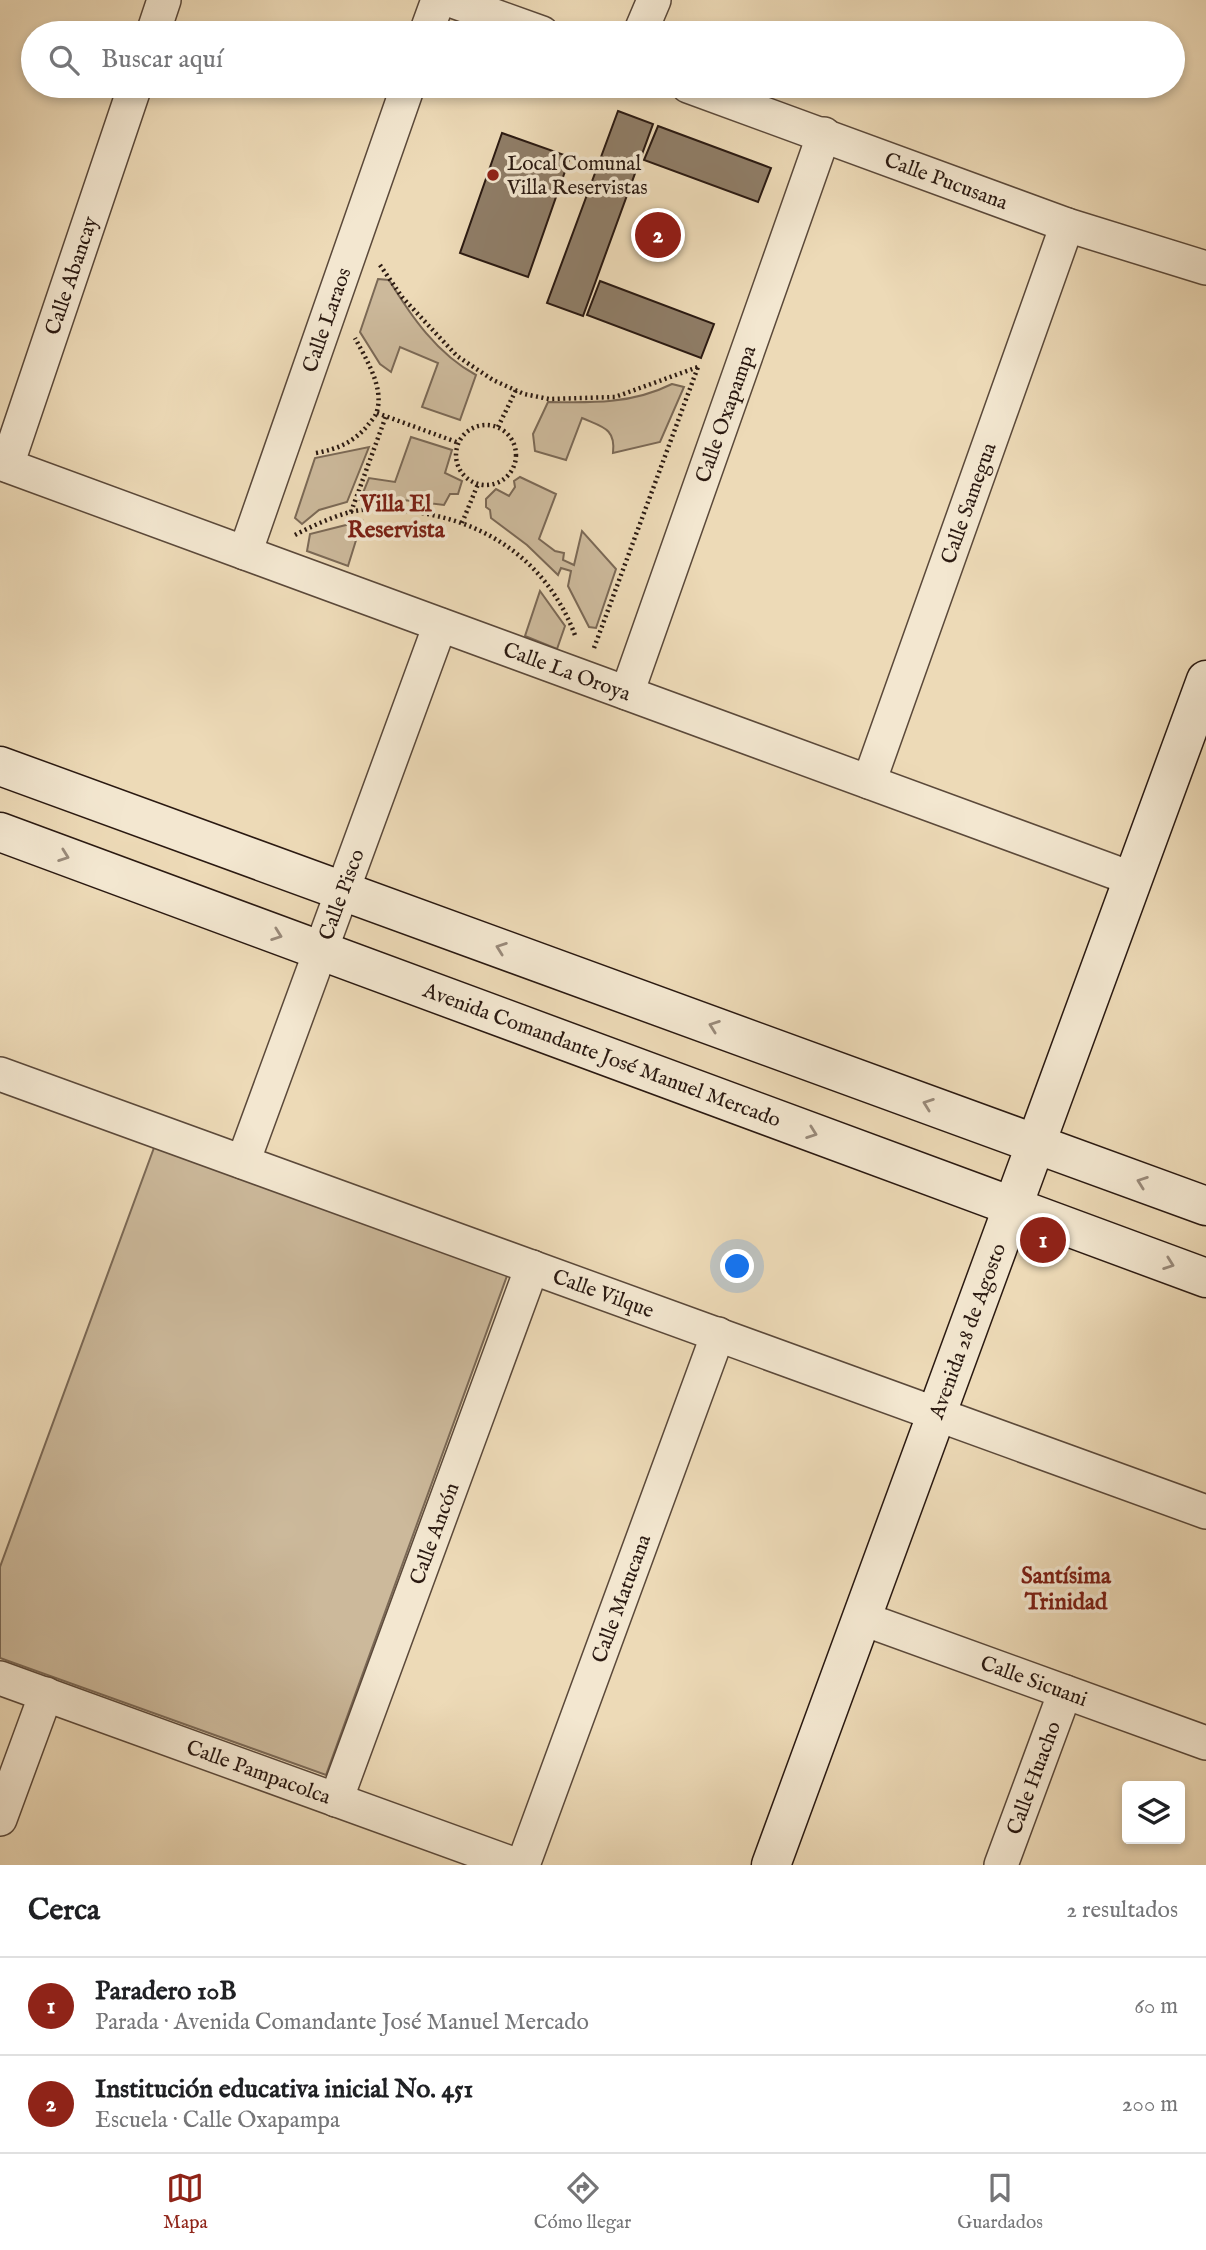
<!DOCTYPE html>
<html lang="es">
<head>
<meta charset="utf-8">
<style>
	:root { --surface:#fff; --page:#f2f2f2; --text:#202124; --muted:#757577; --line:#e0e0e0; --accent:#8f2418 }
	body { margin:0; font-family:"IM FELL English",serif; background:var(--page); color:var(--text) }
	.controls { position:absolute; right:21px; bottom:21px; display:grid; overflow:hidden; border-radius:7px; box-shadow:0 4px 10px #0003 }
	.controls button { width:63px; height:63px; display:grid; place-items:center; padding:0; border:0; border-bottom:2px solid var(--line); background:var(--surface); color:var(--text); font:35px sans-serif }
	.you { position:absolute; left:738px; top:1267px; width:24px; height:24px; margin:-18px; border:5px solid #fff; border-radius:50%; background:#1a73e8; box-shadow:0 0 0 10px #1a73e833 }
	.badge { display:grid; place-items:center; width:46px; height:46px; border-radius:50%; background:var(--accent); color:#fff; font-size:23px; font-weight:700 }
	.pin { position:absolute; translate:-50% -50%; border:4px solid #fff; box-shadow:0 2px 7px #0006 }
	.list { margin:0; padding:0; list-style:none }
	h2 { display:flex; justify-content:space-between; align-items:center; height:91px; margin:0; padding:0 28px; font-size:30px }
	h2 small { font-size:23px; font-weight:400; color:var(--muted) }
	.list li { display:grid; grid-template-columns:46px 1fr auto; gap:21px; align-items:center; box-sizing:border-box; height:98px; padding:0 28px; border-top:2px solid var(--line) }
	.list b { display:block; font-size:26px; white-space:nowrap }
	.list p { margin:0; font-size:23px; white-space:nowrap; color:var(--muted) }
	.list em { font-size:23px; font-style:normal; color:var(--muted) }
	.icon { flex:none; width:38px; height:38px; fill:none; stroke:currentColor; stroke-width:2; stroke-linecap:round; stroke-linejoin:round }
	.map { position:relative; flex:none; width:1206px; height:1865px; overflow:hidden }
	.search { position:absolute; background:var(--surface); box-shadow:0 4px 10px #0003; left:21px; right:21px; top:21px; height:77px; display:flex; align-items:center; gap:18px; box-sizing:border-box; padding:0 24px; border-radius:38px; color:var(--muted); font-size:26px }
	.sheet { height:287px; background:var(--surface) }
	nav { display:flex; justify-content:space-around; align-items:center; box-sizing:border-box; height:98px; border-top:2px solid var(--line); background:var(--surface); font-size:19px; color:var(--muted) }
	nav a { display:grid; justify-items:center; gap:4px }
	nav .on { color:var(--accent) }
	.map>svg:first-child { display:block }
	.green { fill:#ccb99b; stroke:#7b6956; stroke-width:2 }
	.building { fill:#8f7d67; stroke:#2a1911; stroke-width:2 }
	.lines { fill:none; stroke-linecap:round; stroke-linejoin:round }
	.street-casing { stroke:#5b493a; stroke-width:36 }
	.secondary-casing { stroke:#2a1911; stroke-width:41 }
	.path { stroke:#2a1911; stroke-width:4.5; stroke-dasharray:2 3.5; stroke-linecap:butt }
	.street { stroke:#f3e7d0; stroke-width:33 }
	.secondary { stroke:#f3e7d0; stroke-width:38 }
	.oneway { stroke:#998a7a }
	.poi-dot { fill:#8f2418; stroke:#f3e7d0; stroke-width:2.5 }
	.labels { text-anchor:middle; stroke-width:7; stroke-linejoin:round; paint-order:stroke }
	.poi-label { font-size:21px; fill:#2a1911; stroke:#f3e7d0; text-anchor:start }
	.street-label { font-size:21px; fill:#2a1911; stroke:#f3e7d0 }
	.neighbourhood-label { font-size:23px; font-weight:bold; fill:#7a1f14; stroke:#f3e7d0 }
</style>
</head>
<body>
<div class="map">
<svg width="1206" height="1865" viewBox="0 0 1206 1865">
	<rect width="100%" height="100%" fill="#eddab7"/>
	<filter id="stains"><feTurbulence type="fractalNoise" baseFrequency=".00286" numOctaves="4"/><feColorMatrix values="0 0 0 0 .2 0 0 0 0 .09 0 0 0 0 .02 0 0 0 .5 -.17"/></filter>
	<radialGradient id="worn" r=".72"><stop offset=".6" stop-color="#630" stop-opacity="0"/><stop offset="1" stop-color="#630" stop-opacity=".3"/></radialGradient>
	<!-- green -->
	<g class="green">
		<path d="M 378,279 L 389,280 C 411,316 437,354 476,375 L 460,420 L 422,407 L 438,363 L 400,347 L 391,372 L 380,364 L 360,332 Z"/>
		<path d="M 672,384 L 684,387 L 660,442 L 613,453 C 616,428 602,427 582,418 L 566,460 L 535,451 L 533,434 L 548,402 C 592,403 632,404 672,384 Z"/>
		<polygon points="411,437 452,450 445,473 462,481 458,494 450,494 444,505 403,500 360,500 369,478 395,482"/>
		<polygon points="369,447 347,502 319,510 302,524 295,518 315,458"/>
		<polygon points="520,477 556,494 539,539 555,551 564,553 563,560 574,565 582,531 616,569 596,628 589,627 568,586 571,571 561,568 558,575 527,545 491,518 490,510 486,507 486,499 496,489 509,496 515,487 514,481"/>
		<polygon points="362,521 348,566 307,551 310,534"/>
		<polygon points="540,591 565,626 557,649 525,636"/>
		<polygon points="155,1145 508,1273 326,1775 0,1658 0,1567"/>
	</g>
	<!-- building -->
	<g class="building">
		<polygon points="618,111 653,124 583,316 547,303"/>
		<polygon points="658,126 771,168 758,202 644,160"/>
		<polygon points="502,133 570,157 528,277 460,253"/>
		<polygon points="600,281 714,324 701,358 587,315"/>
	</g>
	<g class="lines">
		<!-- street casing -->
		<g class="street-casing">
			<g id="street">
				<polyline points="450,0 542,33"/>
				<polyline points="153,33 164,0"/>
				<polyline points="426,33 438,0"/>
				<polyline points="640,33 654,0"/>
				<path id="s1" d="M 688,86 L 1067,225 L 1206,268"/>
				<path id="s2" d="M 0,463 L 1133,879"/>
				<path id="s3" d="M 7,465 L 135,86"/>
				<path id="s4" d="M 245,553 L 408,86"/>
				<path id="s5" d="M 627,693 L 824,134"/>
				<path id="s6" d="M 869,782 L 1067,225"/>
				<path id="s7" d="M 0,1074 L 1206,1512"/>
				<path id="s8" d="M 243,1162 L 440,625"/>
				<path id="s9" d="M 861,1618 L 1206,1743"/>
				<path id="s10" d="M 0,1678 L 516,1865"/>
				<path id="s11" d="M 336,1800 L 532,1267"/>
				<polyline points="0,1819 46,1694"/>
				<path id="s12" d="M 523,1865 L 718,1334"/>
				<path id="s13" d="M 1001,1865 L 1065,1692"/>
			</g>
		</g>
		<!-- secondary casing -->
		<g class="secondary-casing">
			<g id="secondary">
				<polyline points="0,766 1206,1206"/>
				<path id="s14" d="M 0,832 L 1206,1278"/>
				<path id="s15" d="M 771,1865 L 1206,680"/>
			</g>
		</g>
		<!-- path -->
		<g class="path">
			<polyline points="380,265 402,297 457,356 493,380 524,394 549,399 615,397 698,367"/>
			<polyline points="377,413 459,443"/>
			<circle cx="486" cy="455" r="30"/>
			<polyline points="498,427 516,390"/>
			<path d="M 316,453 C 338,449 354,442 368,425 C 371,421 376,416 377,411 C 384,387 366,359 355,338"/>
			<polyline points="351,512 386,416"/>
			<polyline points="462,523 478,484"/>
			<path d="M 295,535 C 312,526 332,517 350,512 C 371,507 394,509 415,512 C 490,522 550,565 576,638"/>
			<polyline points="594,648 698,367"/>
		</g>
		<!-- street -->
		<use href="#street" class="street"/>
		<!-- secondary -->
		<use href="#secondary" class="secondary"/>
	</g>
	<!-- one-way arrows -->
	<defs><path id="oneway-chevron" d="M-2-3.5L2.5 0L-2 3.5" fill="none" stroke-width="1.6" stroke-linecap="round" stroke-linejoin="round" transform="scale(1.75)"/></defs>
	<g class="oneway">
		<use href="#oneway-chevron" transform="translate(64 856) rotate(20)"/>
		<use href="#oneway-chevron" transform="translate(277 935) rotate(20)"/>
		<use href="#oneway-chevron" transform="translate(501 948) rotate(-160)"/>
		<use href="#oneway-chevron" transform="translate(714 1026) rotate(-160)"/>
		<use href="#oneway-chevron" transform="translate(928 1104) rotate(-160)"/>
		<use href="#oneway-chevron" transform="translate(812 1133) rotate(20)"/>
		<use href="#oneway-chevron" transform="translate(1142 1182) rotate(-160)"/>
		<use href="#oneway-chevron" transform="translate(1169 1264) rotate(20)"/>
	</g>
	<!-- markers -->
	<circle class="poi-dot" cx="493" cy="175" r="7"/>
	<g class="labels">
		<!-- poi labels -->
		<g class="poi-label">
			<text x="507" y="170">Local Comunal<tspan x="507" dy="24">Villa Reservistas</tspan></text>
		</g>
		<!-- street labels -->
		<g class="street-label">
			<text dy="7" stroke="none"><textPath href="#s1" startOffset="275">Calle Pucusana</textPath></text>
			<text dy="7" stroke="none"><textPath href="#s3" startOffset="200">Calle Abancay</textPath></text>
			<text dy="7" stroke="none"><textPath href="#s4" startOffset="247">Calle Laraos</textPath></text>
			<text dy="7" stroke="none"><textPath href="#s5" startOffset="296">Calle Oxapampa</textPath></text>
			<text dy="7" stroke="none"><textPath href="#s6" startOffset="296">Calle Samegua</textPath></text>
			<text dy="7" stroke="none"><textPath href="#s2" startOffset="604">Calle La Oroya</textPath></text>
			<text dy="7" stroke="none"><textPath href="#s8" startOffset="285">Calle Pisco</textPath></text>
			<text dy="7" stroke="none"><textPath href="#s14" startOffset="642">Avenida Comandante José Manuel Mercado</textPath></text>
			<text dy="7" stroke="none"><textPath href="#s7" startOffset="642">Calle Vilque</textPath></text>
			<text dy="7" stroke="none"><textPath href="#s15" startOffset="569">Avenida 28 de Agosto</textPath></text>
			<text dy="7" stroke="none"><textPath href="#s11" startOffset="284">Calle Ancón</textPath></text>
			<text dy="7" stroke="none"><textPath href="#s12" startOffset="284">Calle Matucana</textPath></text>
			<text dy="7" stroke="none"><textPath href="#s9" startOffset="184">Calle Sicuani</textPath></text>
			<text dy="7" stroke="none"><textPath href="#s10" startOffset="275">Calle Pampacolca</textPath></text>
			<text dy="7" stroke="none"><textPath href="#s13" startOffset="93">Calle Huacho</textPath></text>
		</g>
		<!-- neighbourhood labels -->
		<g class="neighbourhood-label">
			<text x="396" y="511">Villa El<tspan x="396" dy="26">Reservista</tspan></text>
			<text x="1066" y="1583">Santísima<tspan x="1066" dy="26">Trinidad</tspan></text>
		</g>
	</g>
	<rect width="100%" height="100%" filter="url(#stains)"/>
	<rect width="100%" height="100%" fill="url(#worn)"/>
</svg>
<div class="controls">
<button><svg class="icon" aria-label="layers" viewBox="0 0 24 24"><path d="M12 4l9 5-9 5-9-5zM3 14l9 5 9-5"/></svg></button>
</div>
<div class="you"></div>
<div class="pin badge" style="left:1043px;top:1240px">1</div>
<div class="pin badge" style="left:658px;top:235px">2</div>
<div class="search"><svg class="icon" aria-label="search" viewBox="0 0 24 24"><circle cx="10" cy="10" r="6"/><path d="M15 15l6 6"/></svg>Buscar aquí</div>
</div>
<section class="sheet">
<h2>Cerca<small>2 resultados</small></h2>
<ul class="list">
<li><span class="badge">1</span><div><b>Paradero 10B</b><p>Parada · Avenida Comandante José Manuel Mercado</p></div><em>60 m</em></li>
<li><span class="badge">2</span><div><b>Institución educativa inicial No. 451</b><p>Escuela · Calle Oxapampa</p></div><em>200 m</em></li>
</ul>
</section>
<nav>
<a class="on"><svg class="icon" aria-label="map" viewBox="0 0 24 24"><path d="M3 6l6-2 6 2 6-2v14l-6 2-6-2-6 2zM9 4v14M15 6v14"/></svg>Mapa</a>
<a><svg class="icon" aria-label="directions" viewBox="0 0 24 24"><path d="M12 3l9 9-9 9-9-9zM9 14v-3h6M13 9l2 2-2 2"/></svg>Cómo llegar</a>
<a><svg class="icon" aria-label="saved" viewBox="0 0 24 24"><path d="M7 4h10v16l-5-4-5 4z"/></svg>Guardados</a>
</nav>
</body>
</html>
